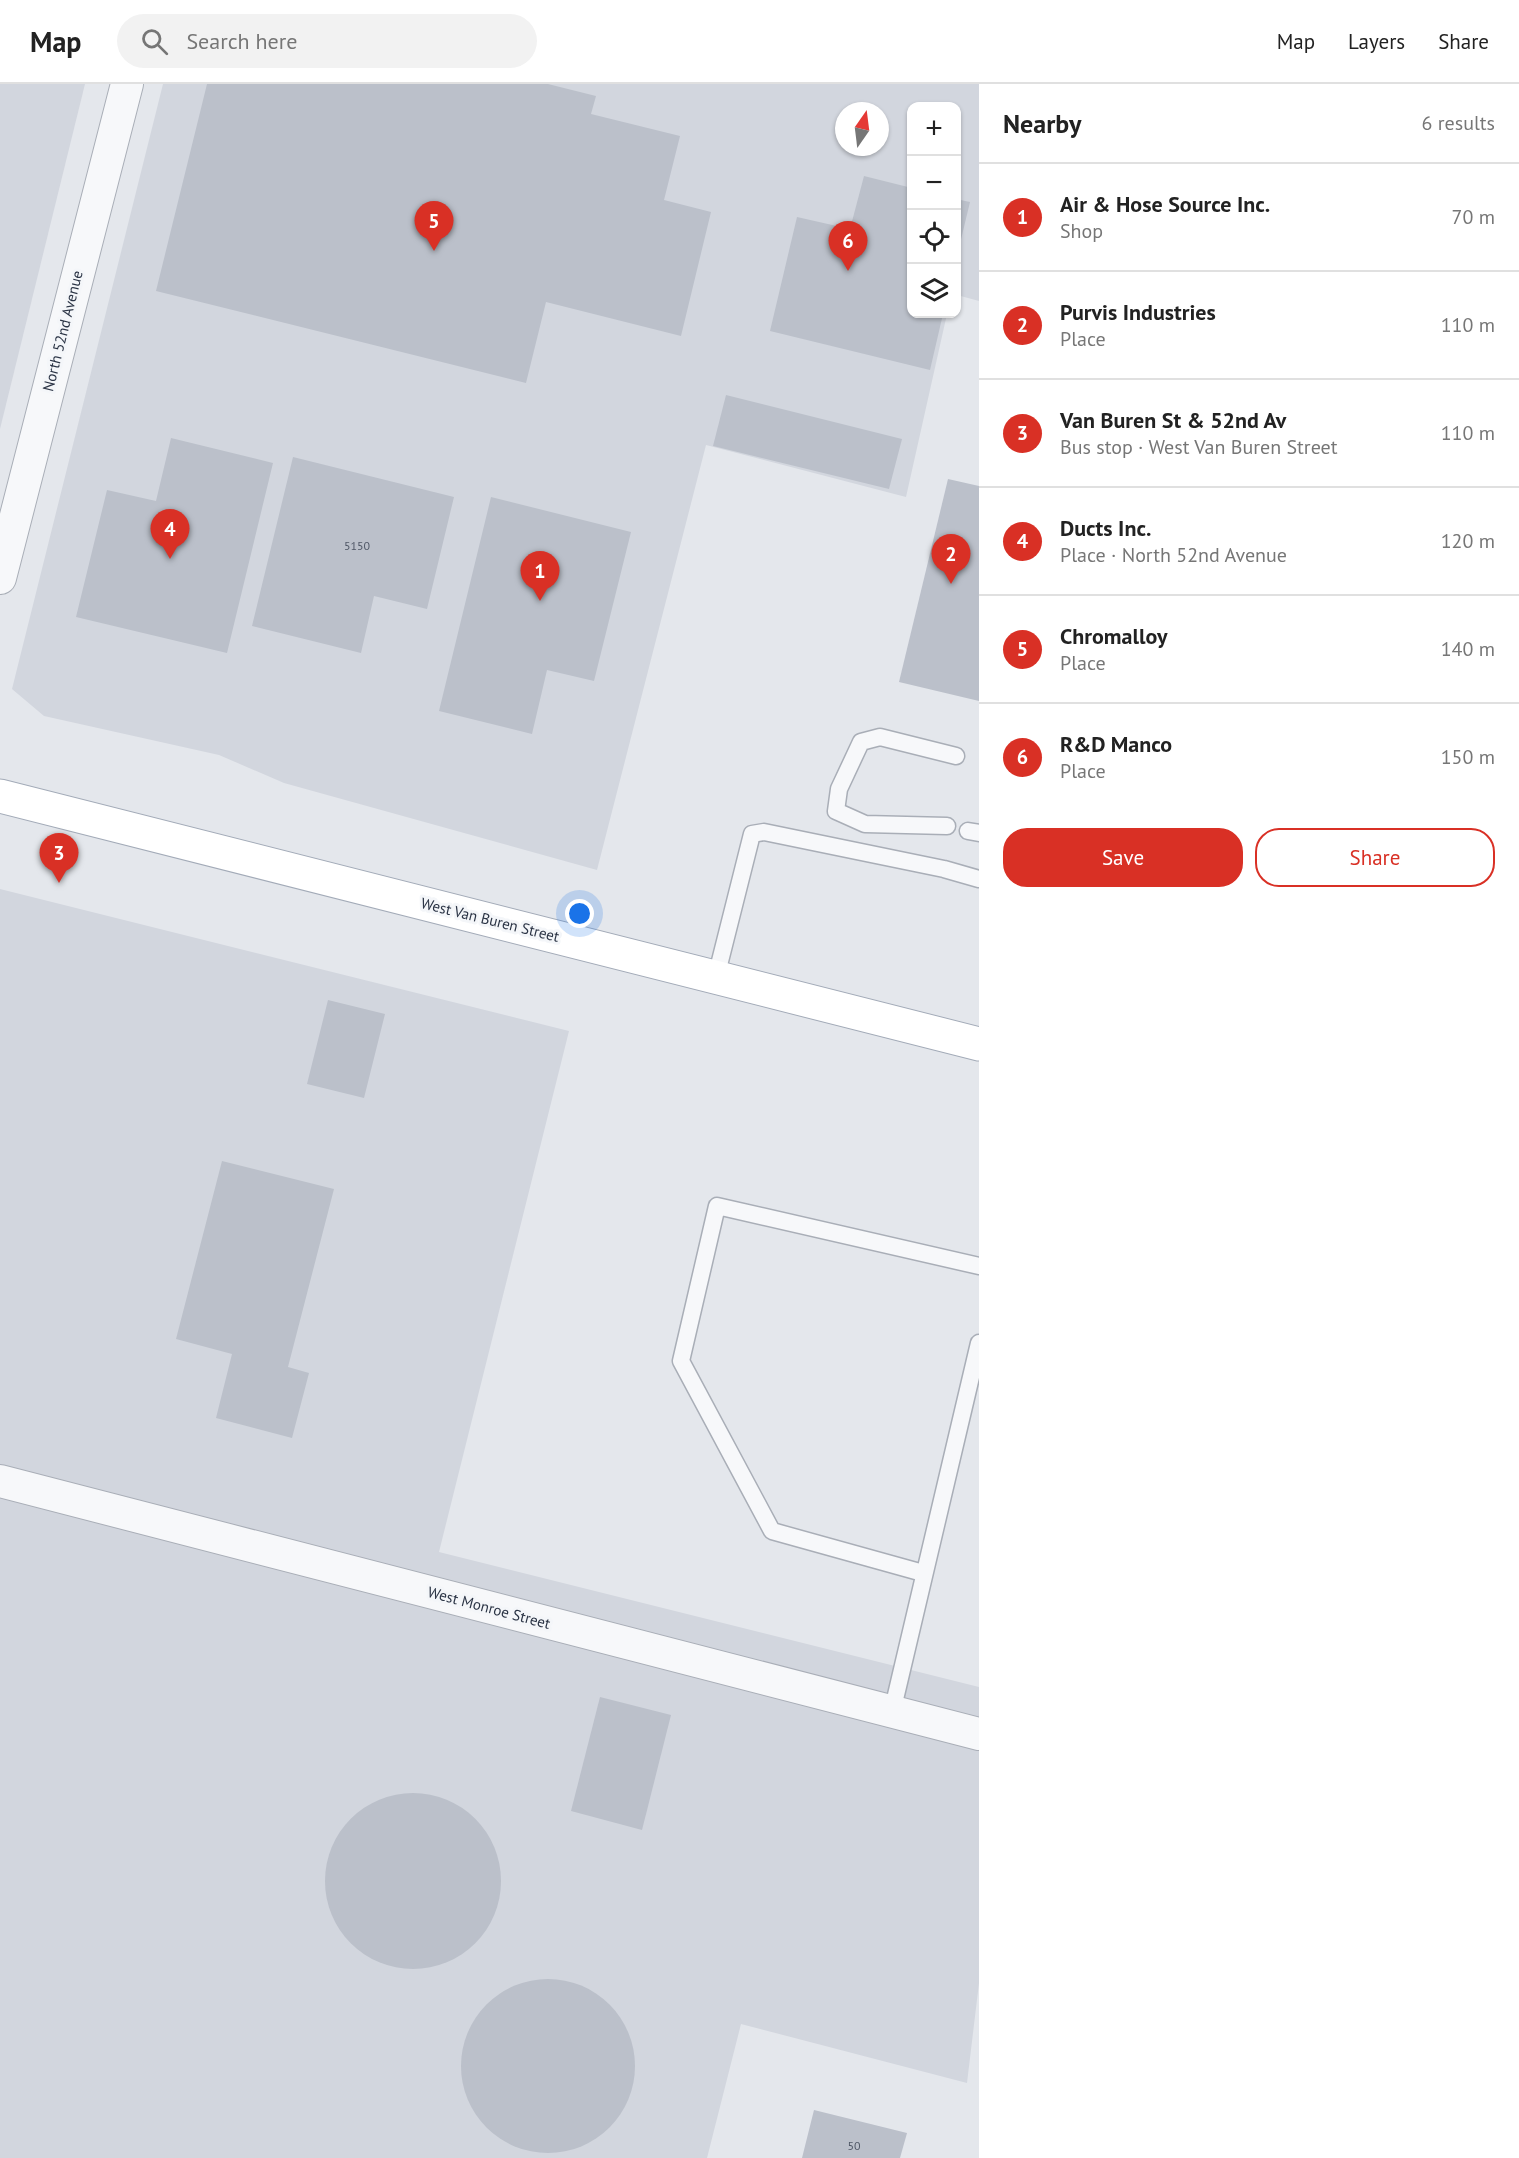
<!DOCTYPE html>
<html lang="en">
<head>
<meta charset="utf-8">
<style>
	:root { --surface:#fff; --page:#f2f2f2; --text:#222; --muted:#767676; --line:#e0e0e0; --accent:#d93025 }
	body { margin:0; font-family:"PT Sans",sans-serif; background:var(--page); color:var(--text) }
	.controls { position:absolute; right:18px; top:18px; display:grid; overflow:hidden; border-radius:12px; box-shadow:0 2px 4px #0004 }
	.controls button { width:54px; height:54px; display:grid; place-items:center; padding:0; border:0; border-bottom:2px solid var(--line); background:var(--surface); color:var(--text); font:30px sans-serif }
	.compass { position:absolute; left:835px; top:18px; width:54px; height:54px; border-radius:50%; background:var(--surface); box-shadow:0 2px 4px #0004; rotate:14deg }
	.you { position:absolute; left:580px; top:830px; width:21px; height:21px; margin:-15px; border:4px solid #fff; border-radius:50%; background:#1a73e8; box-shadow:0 0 0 9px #1a73e833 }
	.badge { display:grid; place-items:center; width:39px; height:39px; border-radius:50%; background:var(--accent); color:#fff; font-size:20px; font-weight:700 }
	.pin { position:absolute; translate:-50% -50px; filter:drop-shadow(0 2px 3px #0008) }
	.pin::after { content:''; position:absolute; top:32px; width:21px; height:18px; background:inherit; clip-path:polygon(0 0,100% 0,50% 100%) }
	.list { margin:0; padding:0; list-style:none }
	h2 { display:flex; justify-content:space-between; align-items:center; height:78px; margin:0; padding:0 24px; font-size:26px }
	h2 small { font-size:20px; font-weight:400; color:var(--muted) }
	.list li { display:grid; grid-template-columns:39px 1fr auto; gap:18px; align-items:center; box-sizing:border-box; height:108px; padding:0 24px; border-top:2px solid var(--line) }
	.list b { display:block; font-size:22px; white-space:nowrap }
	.list p { margin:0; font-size:20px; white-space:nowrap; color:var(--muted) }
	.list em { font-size:20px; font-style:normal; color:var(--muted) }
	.actions { display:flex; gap:12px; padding:18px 24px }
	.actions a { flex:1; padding:14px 0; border:2px solid var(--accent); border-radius:24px; text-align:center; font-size:21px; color:var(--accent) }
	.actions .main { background:var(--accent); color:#fff }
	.icon { flex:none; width:33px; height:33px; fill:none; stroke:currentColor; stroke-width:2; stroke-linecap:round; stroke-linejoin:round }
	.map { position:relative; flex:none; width:979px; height:2074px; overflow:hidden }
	header { display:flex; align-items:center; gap:36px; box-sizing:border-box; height:84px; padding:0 30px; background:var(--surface); border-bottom:2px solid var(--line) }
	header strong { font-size:28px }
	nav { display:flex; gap:33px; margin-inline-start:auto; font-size:21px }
	.search { width:420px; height:54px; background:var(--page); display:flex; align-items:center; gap:15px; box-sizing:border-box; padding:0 21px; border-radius:33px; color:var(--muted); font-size:22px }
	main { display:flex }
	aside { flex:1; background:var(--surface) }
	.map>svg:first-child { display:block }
	.built { fill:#d2d6de; fill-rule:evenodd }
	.building { fill:#bbc0ca }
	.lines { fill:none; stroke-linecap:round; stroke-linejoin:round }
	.lane-casing { stroke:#a9aeb7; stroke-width:19 }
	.street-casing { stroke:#a9aeb7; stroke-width:34 }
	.primary-casing { stroke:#a3abb8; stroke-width:35 }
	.lane { stroke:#f7f8fa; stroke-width:16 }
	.street { stroke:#f7f8fa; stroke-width:32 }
	.primary { stroke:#fff; stroke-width:33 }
	.labels { text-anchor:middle; stroke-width:6; stroke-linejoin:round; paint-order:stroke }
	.number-label { font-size:12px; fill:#4f5766 }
	.street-label { font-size:15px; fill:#2b3445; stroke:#f4f6f9 }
</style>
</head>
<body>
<header>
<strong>Map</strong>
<div class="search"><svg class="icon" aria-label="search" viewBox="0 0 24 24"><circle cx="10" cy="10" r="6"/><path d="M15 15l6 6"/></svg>Search here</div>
<nav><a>Map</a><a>Layers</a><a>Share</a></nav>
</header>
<main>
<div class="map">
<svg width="979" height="2074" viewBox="0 0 979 2074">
	<rect width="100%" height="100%" fill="#e4e7ec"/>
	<!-- built -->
	<g class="built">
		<polygon points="0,0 85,0 0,345"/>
		<path d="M 163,0 L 979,0 L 979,217 L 957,211 L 956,22 L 912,22 L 912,230 L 947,230 L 906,413 L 706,361 L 597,786 L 284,699 L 219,671 L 44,632 L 12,605 ZM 844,27 L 880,27 L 880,63 L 844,63 Z"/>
		<polygon points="0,805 569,947 439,1468 979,1603 979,1899 967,1999 741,1940 707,2074 0,2074"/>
	</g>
	<!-- building -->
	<g class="building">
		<polygon points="207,0 548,0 596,12 591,30 680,52 664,116 711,128 681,252 546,218 526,299 156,207"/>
		<polygon points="864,92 912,104 912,230 943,230 930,286 770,247 797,133 850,145"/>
		<polygon points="956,115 970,118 957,172 956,172"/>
		<polygon points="726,311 902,355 889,405 713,362"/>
		<polygon points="171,354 273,379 227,569 76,533 107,406 156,417"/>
		<polygon points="293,373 454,413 427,525 374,512 361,569 252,542"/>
		<polygon points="948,395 979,402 979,617 899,598"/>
		<polygon points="491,413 631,448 594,597 547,586 532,650 439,627"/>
		<polygon points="328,916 385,930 364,1014 307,1000"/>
		<polygon points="222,1077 334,1105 288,1283 309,1289 292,1354 216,1334 232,1270 176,1255"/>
		<polygon points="600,1613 671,1631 642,1746 571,1727"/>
		<circle cx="413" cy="1797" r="88"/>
		<circle cx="548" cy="1982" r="87"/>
		<polygon points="814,2026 907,2049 900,2074 802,2074"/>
	</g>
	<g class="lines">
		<!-- lane casing -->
		<g class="lane-casing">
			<g id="lane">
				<polyline points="947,742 865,740 836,727 839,705 861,658 880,653 956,672"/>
				<polyline points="968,747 979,749"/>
				<polyline points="716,893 752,750 764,748 944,785 979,795"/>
				<polyline points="923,1489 772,1447 681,1277 717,1122 979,1182"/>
				<polyline points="892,1628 979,1259"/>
			</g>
		</g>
		<!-- street casing -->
		<g class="street-casing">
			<g id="street">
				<polyline points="0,494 127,0"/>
				<polyline points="0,1397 979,1650"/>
			</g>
		</g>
		<!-- primary casing -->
		<g class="primary-casing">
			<polyline id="primary" points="0,712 979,960"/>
		</g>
		<!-- lane -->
		<use href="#lane" class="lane"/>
		<!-- street -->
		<use href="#street" class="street"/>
		<!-- primary -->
		<use href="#primary" class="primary"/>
	</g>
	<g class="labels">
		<!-- number labels -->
		<g class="number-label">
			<text x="357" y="466">5150</text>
			<text x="854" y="2066">50</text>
		</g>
		<!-- street labels -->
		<g class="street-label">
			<text transform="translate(63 247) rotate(-76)" y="5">North 52nd Avenue</text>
			<text transform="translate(490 836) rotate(14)" y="5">West Van Buren Street</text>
			<text transform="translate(489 1524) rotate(15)" y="5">West Monroe Street</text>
		</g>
	</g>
</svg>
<div class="controls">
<button>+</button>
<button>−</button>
<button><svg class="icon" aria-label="locate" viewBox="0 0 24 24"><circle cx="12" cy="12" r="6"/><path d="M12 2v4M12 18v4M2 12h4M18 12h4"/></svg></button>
<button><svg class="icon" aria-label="layers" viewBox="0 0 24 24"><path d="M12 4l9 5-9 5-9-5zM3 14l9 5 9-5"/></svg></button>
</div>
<svg class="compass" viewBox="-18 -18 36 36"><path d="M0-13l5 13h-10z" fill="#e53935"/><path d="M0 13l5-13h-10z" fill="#767676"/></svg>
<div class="you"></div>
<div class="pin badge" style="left:540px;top:517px">1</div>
<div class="pin badge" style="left:951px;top:500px">2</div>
<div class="pin badge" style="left:59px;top:799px">3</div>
<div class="pin badge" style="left:170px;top:475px">4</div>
<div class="pin badge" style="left:434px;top:167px">5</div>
<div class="pin badge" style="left:848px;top:187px">6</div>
</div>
<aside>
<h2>Nearby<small>6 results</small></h2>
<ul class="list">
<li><span class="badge">1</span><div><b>Air &amp; Hose Source Inc.</b><p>Shop</p></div><em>70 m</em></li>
<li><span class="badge">2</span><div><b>Purvis Industries</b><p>Place</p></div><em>110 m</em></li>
<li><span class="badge">3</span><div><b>Van Buren St &amp; 52nd Av</b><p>Bus stop · West Van Buren Street</p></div><em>110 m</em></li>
<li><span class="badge">4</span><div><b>Ducts Inc.</b><p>Place · North 52nd Avenue</p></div><em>120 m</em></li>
<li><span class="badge">5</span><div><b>Chromalloy</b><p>Place</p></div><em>140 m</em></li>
<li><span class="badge">6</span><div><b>R&amp;D Manco</b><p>Place</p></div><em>150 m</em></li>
</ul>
<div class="actions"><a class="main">Save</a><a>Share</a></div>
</aside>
</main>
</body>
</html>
